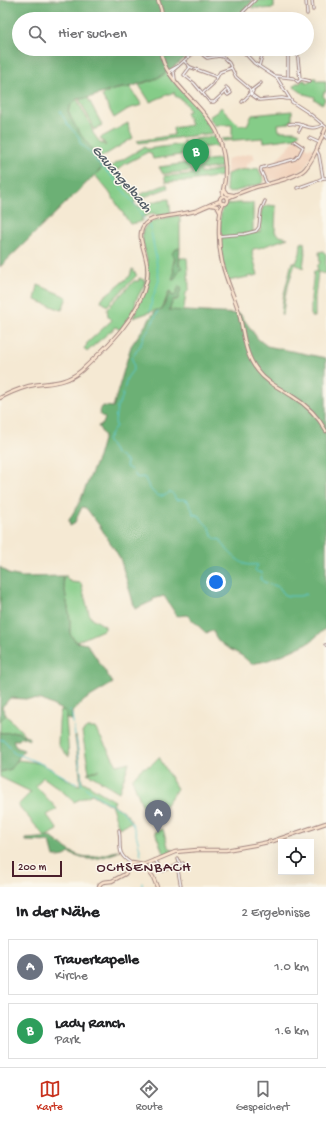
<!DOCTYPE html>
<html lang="de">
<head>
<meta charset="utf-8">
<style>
	:root { --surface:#fff; --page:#f6f6f6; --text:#202124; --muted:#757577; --line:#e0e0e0; --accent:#c8321e }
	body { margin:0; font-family:"Gochi Hand",sans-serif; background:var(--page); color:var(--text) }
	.controls { position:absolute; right:12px; bottom:12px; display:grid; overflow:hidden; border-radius:0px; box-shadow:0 4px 16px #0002 }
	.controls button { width:36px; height:36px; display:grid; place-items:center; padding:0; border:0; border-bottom:1px solid var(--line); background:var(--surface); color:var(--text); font:20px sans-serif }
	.scale { position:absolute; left:12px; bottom:10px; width:50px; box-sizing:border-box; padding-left:4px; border:2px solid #4a1f2b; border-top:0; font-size:11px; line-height:14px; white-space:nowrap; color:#4a1f2b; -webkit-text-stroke:3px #fbf7ec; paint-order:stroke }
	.you { position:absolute; left:216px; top:582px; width:14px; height:14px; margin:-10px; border:3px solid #fff; border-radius:50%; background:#1a73e8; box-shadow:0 0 0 6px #1a73e833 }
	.badge { display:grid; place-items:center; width:26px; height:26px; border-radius:50%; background:var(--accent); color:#fff; font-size:13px; font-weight:700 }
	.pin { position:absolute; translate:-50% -33px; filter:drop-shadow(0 1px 2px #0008) }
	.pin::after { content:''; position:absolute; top:21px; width:14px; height:12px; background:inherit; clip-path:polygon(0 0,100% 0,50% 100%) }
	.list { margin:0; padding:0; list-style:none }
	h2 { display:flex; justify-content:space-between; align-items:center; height:52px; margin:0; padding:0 16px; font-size:17px }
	h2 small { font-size:13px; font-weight:400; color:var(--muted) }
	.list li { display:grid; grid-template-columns:26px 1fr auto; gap:12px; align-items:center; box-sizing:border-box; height:56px; margin:0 8px 8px; padding:0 8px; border:1px solid var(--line); border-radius:0px }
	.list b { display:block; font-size:15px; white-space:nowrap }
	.list p { margin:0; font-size:13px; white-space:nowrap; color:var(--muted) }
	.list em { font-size:13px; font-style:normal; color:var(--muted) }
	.icon { flex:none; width:22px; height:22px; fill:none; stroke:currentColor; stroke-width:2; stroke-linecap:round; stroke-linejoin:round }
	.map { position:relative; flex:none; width:326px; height:887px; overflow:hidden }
	.search { position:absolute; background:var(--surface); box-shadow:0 4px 16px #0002; left:12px; right:12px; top:12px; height:44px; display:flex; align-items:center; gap:10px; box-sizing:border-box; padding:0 14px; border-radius:22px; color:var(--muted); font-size:15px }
	.sheet { height:180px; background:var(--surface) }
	nav { display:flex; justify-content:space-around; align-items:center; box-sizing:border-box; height:56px; border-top:1px solid var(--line); background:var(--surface); font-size:11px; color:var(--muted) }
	nav a { display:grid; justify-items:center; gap:2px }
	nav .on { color:var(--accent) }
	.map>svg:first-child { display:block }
	.built { fill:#f2d4be }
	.green { fill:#85cc88; stroke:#68765a }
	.forest { fill:#6cb074; stroke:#5b6850 }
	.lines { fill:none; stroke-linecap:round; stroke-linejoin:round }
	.stream { stroke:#5bc8ce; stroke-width:1 }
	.street-casing { stroke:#a0847f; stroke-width:3.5 }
	.secondary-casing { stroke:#a0847f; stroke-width:4.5 }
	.street { stroke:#fff; stroke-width:1.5 }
	.secondary { stroke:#fbe5cf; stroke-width:2.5 }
	.labels { text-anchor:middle; stroke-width:3; stroke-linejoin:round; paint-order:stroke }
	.water-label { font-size:14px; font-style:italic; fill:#505a64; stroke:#fbf7ec }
	.quarter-label { font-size:15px; letter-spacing:1px; fill:#4a1f2b; stroke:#fbf7ec }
</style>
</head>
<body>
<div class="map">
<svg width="326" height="887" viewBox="0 0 326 887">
	<rect width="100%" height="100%" fill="#fbf7ec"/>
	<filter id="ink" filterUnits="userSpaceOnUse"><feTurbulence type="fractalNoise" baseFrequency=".025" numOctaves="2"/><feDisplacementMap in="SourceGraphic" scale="8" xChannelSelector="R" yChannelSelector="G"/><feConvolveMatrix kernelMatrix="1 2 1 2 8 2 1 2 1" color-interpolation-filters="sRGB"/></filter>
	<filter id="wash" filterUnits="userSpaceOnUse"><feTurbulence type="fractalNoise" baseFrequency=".012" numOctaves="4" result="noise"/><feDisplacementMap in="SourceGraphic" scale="16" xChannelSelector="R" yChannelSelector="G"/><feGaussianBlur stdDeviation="0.9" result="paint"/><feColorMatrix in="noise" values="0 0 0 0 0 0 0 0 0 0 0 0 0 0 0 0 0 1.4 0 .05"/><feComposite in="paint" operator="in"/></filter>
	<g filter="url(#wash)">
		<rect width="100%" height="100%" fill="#f5e9d3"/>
		<!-- built -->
		<g class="built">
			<polygon points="297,136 302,139 300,143 309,149 310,147 316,150 305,167 302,170 293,175 266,182 260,168 278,162 277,159 291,144"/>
			<polygon points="253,153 255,159 250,161 250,163 246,164 247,168 227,174 227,159"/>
		</g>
		<!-- green -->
		<g class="green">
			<polygon points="257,0 274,0 274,8 262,9 261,8 252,8 252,6"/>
			<path d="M 166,72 L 203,114 L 208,121 L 207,123 L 213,133 L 139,143 L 137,141 L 174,135 L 173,128 L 191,125 L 186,112 L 189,111 C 187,104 182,99 175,96 L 174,92 L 150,102 L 139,85 L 149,81 L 153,81 L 153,80 L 163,75 Z"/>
			<polygon points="314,78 316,78 316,81 326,81 326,92 324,92 323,96 325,100 322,104 314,99 315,97 304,94 294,87 296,83 300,83 302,80 305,80 305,82 310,82 311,79"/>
			<polygon points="130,87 142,105 128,109 114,118 102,96 104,95 103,93 106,92 107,94 108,93 107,91"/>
			<polygon points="88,98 102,125 94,130 92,124 79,99"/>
			<path d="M 77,99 L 83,111 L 91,125 L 93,133 L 101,144 L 103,143 L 105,146 L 106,145 L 100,138 L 128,123 L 129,129 L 133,138 L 100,158 L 110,167 L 144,147 L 147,149 L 183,144 L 183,141 L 215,136 L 218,146 L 186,149 L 187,154 L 153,159 L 151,153 L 148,152 L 125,164 L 115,172 L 134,197 L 167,184 L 168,188 L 136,200 L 134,204 L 138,207 L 160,200 L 169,199 L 171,214 L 158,216 L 153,213 L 141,218 L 143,220 C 140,223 134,223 130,224 L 109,192 L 95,175 L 102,168 L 73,124 L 68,111 L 71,105 Z"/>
			<polygon points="221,107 239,125 247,125 252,115 292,111 292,121 290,121 290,123 278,124 279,131 295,131 300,133 295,138 264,142 263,138 223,141 222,139 232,138 232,125 214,125 209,117 218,111"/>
			<polygon points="217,159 222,159 222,167 200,170 201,173 222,169 223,176 189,181 166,182 164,176 192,174 192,171 163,174 159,167"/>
			<path d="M 258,168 L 264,180 L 261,184 L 233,192 L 230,193 L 227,191 L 226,187 L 227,174 C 233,172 242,168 248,170 Z"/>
			<path d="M 237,203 L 253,203 L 253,232 L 260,232 L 261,212 L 263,207 L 268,205 L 276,206 L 275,232 L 280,236 L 288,238 L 259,248 L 253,249 L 252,253 L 258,275 L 228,281 C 226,274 224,267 222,260 C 220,249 218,216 223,207 C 225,205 226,205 228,204 L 229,204 Z"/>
			<polygon points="179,215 180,220 180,248 176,249 173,265 174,280 180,269 179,265 180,258 187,258 189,286 188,291 186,293 184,308 181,311 169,311 173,300 177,300 179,287 175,296 171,295 171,292 169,291 162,310 153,311 133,318 146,286 147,260 142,240 143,230 147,224 155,220"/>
			<polygon points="304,242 305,252 303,268 295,264 290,279 285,297 283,315 281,314 283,298 292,262 296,263 300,253 301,243"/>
			<polygon points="323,251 326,254 326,274 318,272 315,297 315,317 311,317 311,298 314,271 318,272 317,266 320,263 319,252"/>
			<polygon points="132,269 133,269 134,272 137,275 107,306 101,301 102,298 130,276"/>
			<path d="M 139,278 L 145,280 L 144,285 L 136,300 L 135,307 L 132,314 L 120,330 L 116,327 C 106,335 96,343 87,352 L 84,348 L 87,345 L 86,344 L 112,320 L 108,316 L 107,309 L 134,281 L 139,281 Z"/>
			<polygon points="38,285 67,297 62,310 35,300"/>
			<polygon points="63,576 67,576 66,577 71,582 81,583 90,617 105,626 105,629 76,642 70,634 70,620 63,580"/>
			<polygon points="61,709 67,712 66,719 69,757 58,745 59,721"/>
			<polygon points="6,715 25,735 25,736 17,732 0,733 0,721"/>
			<polygon points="87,728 95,728 117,765 129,762 128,766 119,792 87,773 99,770 89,772 82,732"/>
			<path d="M 76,736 L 82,781 L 115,801 L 113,805 C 121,809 127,813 131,820 L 131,822 L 119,828 L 112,807 L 110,805 L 92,794 L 74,802 L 61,790 L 43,777 L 36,786 L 57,809 L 47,815 L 58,830 L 45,837 L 18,805 L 31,792 L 0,777 L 0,772 L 11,769 L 18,760 C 24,761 31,761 38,763 C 50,766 63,778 75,784 L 80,785 L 80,774 L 75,737 Z"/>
			<polygon points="159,757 177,789 159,814 147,818 132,779 142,768 151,765"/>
			<polygon points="163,829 168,846 174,851 164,855 155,832"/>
		</g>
		<!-- forest -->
		<g class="forest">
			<path d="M 0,0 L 253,0 L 247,8 L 235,19 L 19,19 L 19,49 L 197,49 L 163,75 L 153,80 L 153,81 L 148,81 L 130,87 L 116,89 L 88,98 L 77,99 L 71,105 L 68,111 C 76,131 87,143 100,158 L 97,161 L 102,168 L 0,267 Z"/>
			<polygon points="180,248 179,265 181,265 183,268 180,269 174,280 172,280 174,273 173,265 175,259 172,253 176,249"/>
			<path d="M 179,286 L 181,287 L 181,288 L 178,299 L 173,300 L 169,310 L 240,314 L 258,339 L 267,346 L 326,358 L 326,628 L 310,642 L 284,654 L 266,661 L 251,664 C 248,661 245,658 242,656 C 230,648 218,646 213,631 L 206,633 L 187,615 L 177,616 L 164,596 L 153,599 L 153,601 L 135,609 L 120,558 L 99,525 L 86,508 L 82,507 L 74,524 L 70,526 L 69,520 L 80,501 L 98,457 L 104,436 L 98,426 L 103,424 L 105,418 L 100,415 L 99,411 L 103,406 L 113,407 L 131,346 L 156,310 L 162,310 L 170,291 L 171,292 L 171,295 L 175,296 Z"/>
			<polygon points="0,567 7,572 8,574 22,577 63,576 63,580 70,619 70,634 76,642 87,644 113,683 85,700 72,712 72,720 66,719 66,712 42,700 10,698 2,707 6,715 0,721"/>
			<polygon points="17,732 30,738 29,740 22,737 19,740 13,740 16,747 24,750 11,769 0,772 0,733"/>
			<path d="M 51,837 C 70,851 78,861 102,855 C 108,853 114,852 120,850 L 118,852 C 98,859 89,863 69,853 C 66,857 59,857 54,857 L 50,842 L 26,841 L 26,839 Z"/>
		</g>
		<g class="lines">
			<!-- stream -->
			<g class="stream">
				<path d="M 60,111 L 68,125 L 79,137 L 80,143 L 92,154 L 97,162 L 111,176 L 137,207 C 140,212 141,217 146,221"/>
				<polyline points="148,223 150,225 155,253 159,280 152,300 150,311"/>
				<polyline points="132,470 126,467 127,462 122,458 115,453 107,440 116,426 115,421 117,407 122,398 127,378 133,370 134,367 132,358 141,344 144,335 149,330 158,311"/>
				<path d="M 134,473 L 137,478 L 142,477 L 145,478 C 147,484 153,497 162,496 C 170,495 170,486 176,500 L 182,499 L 188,501 C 189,506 193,508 193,514 L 200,516 C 203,525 211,524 212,536 L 216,539 L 221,540 C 224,548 237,561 245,564 C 249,566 253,564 258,565 L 255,570 L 255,571 L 262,573 L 260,579 L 264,582 L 279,587 L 285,595 L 288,596 L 300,596 L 306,594 L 307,595"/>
				<polyline points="70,711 71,712"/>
				<polyline points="72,714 75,736"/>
				<polyline points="76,738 81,773"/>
				<polyline points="0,739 6,742 13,752 16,754 20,755 42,764 72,781 77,783"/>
				<polyline points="81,775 81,784 91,792 113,806"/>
				<path d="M 114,806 C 135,817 136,834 141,855"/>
				<polyline points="142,883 142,887"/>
			</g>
		</g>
	</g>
	<g filter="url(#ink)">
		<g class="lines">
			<!-- street casing -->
			<g class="street-casing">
				<g id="street">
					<polyline points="306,0 307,14"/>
					<polyline points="312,0 313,10"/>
					<polyline points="239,17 243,19"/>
					<polyline points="236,19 255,0"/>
					<polyline points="241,49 254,63 277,78 292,102 309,113 326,127"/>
					<polyline points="288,49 288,76"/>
					<polyline points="297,49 300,79"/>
					<polyline points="199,50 203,55 207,58 219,56 223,57 229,63 236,77 249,88 250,90 250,93 252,93 253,91 250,90"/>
					<polyline points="184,61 190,67 217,77"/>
					<polyline points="259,66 264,49"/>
					<polyline points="190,67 184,75 194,83 210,102 214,102 228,89"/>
					<polyline points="169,71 178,66"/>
					<polyline points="174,72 175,80"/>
					<polyline points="169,74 186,59 199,49"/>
					<polyline points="275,76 293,78 298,82 301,79 310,81"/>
					<polyline points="252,90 261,83"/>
					<polyline points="225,92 228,95 231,93 226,87"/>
					<polyline points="203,93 213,84 220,72 231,68"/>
					<polyline points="251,93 252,95 259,100 282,98 287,99 289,99"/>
					<polyline points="242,102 251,93"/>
					<path d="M 289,124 C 303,121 308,133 323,125"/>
					<polyline points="299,131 302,125"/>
					<polyline points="323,134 326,138"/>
					<polyline points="309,138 320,143"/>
					<polyline points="317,151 319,155 323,178"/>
					<polyline points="267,184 261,171 261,168 295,159 299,155 303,147 294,141"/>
					<polyline points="297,188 314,182 323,178 326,178"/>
					<polyline points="219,236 244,234 256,231 259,227 261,210 265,201"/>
					<polyline points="325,645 326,645"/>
					<path d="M 119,830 C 122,846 115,853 131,863"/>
					<polyline points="178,859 180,864"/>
					<polyline points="155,860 163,871 183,863"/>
					<polyline points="177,865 181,887"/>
				</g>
			</g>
			<!-- secondary casing -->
			<g class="secondary-casing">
				<g id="secondary">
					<polyline points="158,0 161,9 163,19"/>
					<path d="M 160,49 C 164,82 202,103 217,132 C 223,147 226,162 225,178 C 225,184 222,190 223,196"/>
					<polyline points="224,190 227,194 233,195"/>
					<circle cx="224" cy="200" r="4"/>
					<path d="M 228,198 C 236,194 245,191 253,188 C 266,184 297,178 305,169 C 316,157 319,142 326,128"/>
					<path d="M 223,203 C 219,213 219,223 219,234 C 219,248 221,262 226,276 C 230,289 236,301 239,313 C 244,333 244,354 258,371 C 267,383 280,388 292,396 C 307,405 318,416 326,431"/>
					<polyline points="211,205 217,206 220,212"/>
					<path d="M 0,398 C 9,393 19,389 29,386 C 49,382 65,385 82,370 C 108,346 139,317 147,280 C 148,273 148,266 146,259 C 144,248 136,234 145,224 C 150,219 156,218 162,217 C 173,215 184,214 195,211 C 204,208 212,203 220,201"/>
					<polyline points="144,865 175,852 197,850 226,850 254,845 273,841 326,823"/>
					<polyline points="99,887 100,884 103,882 112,881 125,874 132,863 144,865 153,877 157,887"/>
				</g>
			</g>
			<!-- street -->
			<use href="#street" class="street"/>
			<!-- secondary -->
			<use href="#secondary" class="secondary"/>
		</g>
	</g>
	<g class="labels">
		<!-- water labels -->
		<g class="water-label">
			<text transform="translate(123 178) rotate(49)" y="5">Gauangelbach</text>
		</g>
		<!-- quarter labels -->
		<g class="quarter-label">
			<text x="144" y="871">OCHSENBACH</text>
		</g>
	</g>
</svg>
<div class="controls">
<button><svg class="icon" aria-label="locate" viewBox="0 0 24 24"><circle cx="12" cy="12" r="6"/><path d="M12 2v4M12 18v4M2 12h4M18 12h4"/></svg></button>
</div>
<div class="scale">200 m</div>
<div class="you"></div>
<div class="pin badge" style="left:158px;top:833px;background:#6b7280">A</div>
<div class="pin badge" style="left:196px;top:172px;background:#2e9e5b">B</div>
<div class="search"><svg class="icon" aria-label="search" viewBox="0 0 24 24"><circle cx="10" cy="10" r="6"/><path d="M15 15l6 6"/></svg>Hier suchen</div>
</div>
<section class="sheet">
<h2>In der Nähe<small>2 Ergebnisse</small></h2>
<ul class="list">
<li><span class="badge" style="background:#6b7280">A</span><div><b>Trauerkapelle</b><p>Kirche</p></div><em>1.0 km</em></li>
<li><span class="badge" style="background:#2e9e5b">B</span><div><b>Lady Ranch</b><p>Park</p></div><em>1.6 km</em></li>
</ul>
</section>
<nav>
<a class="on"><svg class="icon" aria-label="map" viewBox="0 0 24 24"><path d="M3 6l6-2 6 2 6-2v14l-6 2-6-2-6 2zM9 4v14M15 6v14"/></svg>Karte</a>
<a><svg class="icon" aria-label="directions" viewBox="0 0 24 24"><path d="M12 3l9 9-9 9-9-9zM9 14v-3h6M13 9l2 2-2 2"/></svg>Route</a>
<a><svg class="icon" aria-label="saved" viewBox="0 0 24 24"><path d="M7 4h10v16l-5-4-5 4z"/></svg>Gespeichert</a>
</nav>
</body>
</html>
